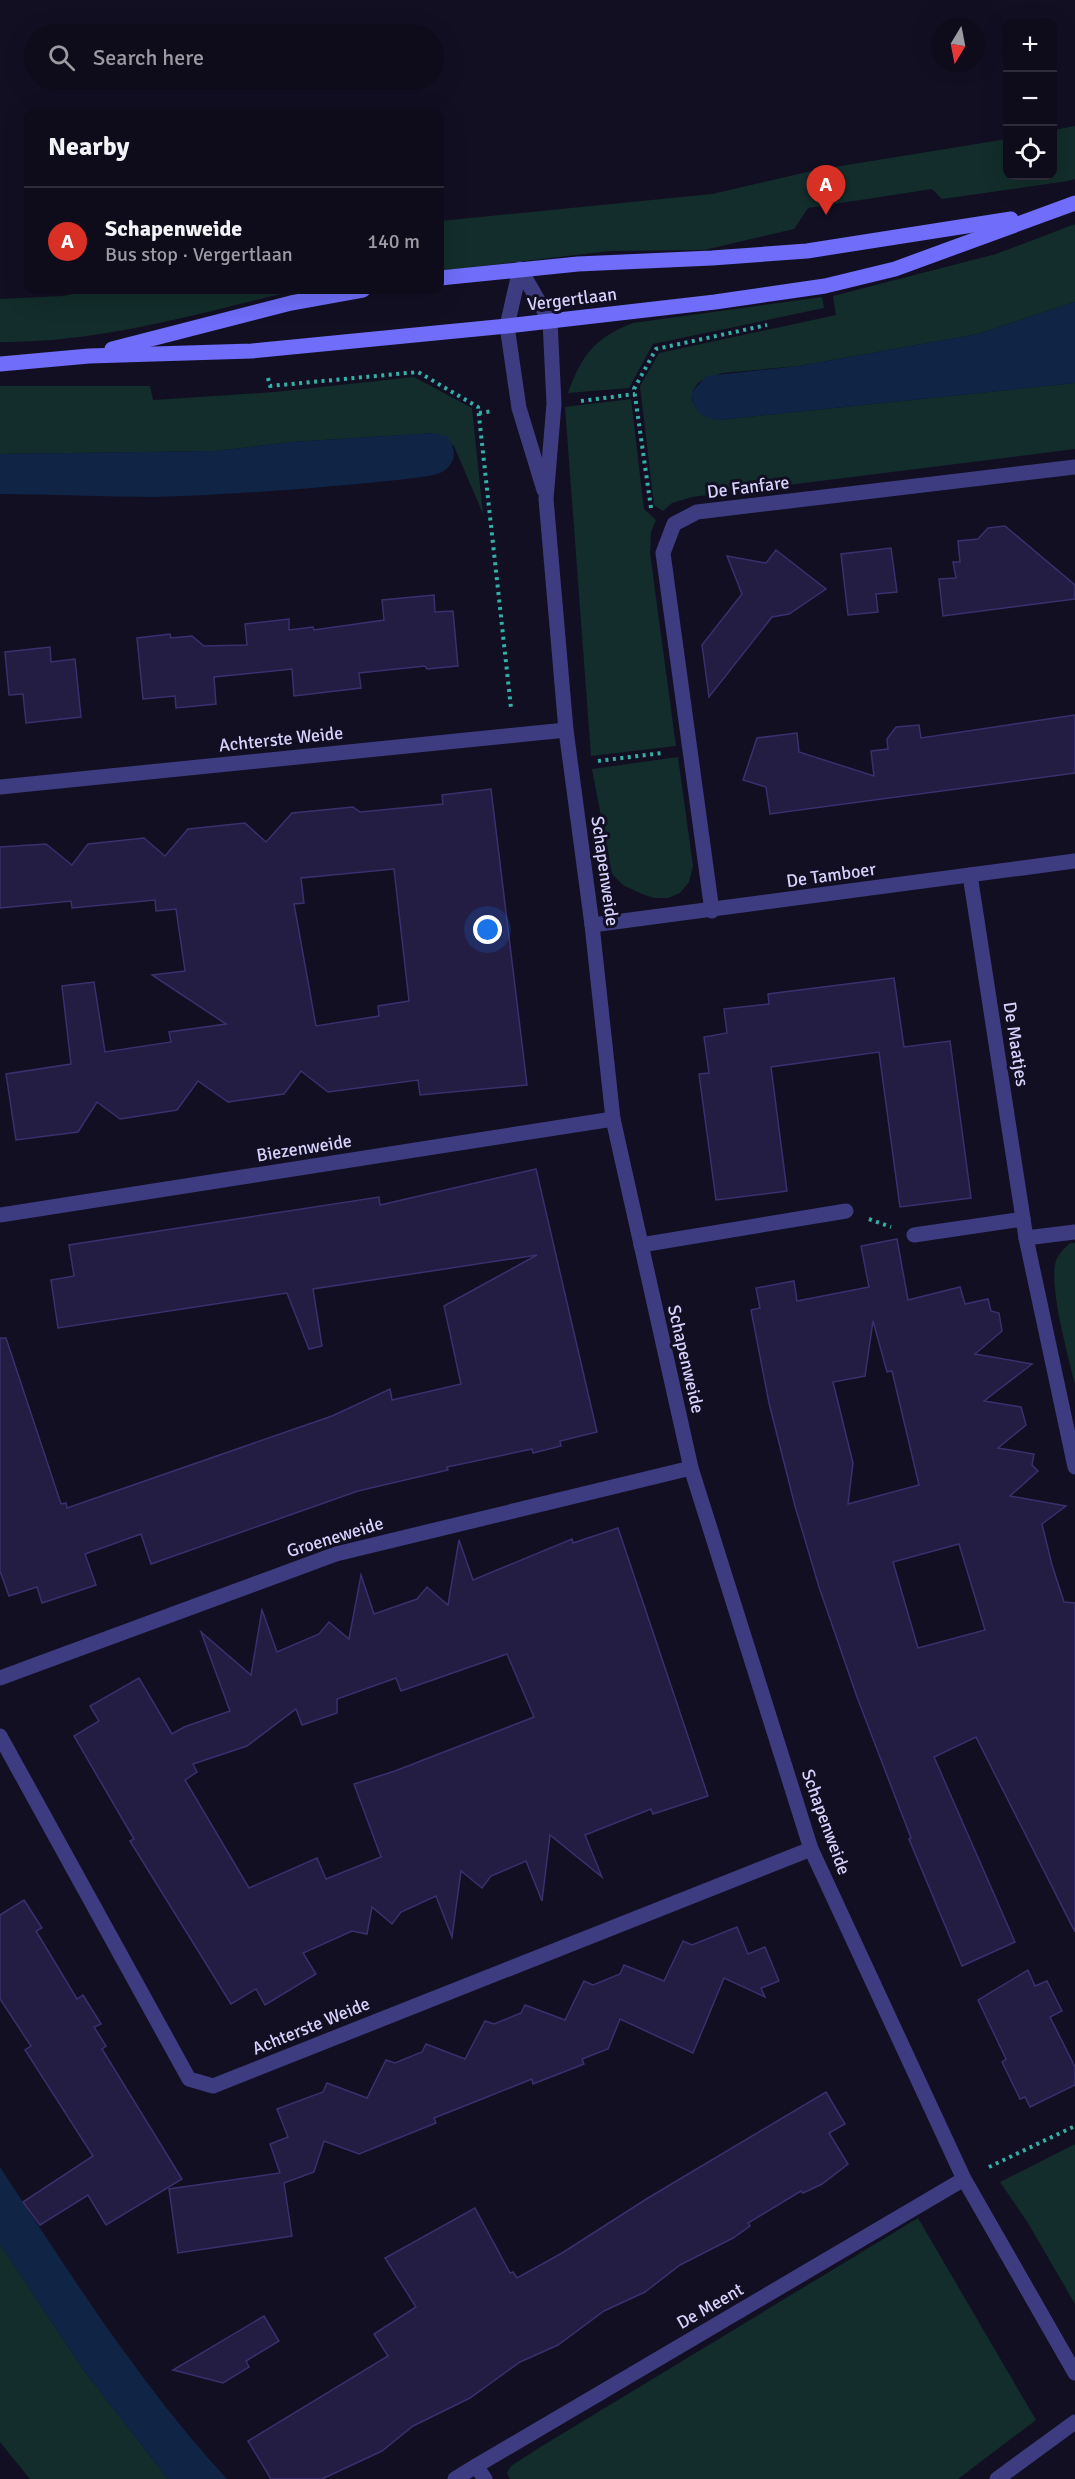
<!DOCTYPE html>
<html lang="en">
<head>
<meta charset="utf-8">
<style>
	:root { --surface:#0e0b1a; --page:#171423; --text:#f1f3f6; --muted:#9b9ba2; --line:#2e2b39; --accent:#d93025 }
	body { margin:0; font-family:Signika,sans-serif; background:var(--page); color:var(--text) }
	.controls { position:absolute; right:18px; top:18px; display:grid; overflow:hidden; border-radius:12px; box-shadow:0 6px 24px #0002 }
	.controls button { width:54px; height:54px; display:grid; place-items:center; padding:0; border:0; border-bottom:2px solid var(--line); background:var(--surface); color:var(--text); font:30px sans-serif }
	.compass { position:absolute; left:931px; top:18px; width:54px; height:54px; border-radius:50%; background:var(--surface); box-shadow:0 6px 24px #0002; rotate:190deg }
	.you { position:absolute; left:488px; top:930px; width:21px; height:21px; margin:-15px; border:4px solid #fff; border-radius:50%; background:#1a73e8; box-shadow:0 0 0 9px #1a73e833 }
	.badge { display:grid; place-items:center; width:39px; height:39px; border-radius:50%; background:var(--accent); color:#fff; font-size:20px; font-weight:700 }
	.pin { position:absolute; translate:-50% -50px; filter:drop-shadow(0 2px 3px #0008) }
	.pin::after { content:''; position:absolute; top:32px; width:21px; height:18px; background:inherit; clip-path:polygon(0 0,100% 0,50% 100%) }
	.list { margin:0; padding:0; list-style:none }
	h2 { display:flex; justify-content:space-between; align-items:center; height:78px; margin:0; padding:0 24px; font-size:26px }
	h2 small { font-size:20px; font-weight:400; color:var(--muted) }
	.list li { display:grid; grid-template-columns:39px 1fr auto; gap:18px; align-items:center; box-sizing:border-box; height:108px; padding:0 24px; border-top:2px solid var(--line) }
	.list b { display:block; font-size:22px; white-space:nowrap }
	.list p { margin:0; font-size:20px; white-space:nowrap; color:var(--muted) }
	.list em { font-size:20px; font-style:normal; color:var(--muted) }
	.icon { flex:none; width:33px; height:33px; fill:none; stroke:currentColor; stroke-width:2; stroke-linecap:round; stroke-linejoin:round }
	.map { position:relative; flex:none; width:1075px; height:2479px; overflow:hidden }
	.search { position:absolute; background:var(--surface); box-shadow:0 6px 24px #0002; left:24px; top:24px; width:420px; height:66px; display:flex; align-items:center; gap:15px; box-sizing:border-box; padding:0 21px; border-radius:33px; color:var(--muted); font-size:22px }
	.panel { position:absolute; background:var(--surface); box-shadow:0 6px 24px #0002; left:24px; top:108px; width:420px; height:186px; border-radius:12px }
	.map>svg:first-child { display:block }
	.green { fill:#122d2b }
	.water { fill:#102546 }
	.building { fill:#231c43; stroke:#3b2f6e; stroke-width:1.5; fill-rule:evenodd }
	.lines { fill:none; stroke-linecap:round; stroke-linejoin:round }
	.path { stroke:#33b0a8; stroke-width:4; stroke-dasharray:3 4.5; stroke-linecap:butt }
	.street { stroke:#3e3c80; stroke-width:15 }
	.secondary { stroke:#6f6df9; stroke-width:15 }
	.labels { text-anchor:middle; stroke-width:6; stroke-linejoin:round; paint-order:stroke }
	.street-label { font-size:18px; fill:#d7d2fd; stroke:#120f23 }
</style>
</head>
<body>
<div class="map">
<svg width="1075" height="2479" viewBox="0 0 1075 2479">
	<rect width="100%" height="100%" fill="#120f23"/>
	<!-- green -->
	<g class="green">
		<polygon points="1075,126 1075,179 1068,181 942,199 932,189 808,208 794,229 704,250 610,251 440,271 440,221 712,194 816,170 1007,139 1008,176 1052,176 1053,130"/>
		<polygon points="1075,224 1075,302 978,334 799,366 722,373 699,382 692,392 692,401 718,420 1075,383 1075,449 692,497 672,503 663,511 654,505 640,386 659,353 836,315 833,296 996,254"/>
		<path d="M 94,290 L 297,290 C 200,313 100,343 0,342 L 0,299 L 63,296 Z"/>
		<path d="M 822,297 L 824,308 L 653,344 L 629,388 L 568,393 C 582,355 594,338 633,323 Z"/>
		<polygon points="414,377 472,408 483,514 454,446 436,433 291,442 217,451 0,454 0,386 150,386 153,400 275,392"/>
		<polygon points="631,399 644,509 656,520 651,532 650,553 676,746 591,756 565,407"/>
		<polygon points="678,757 693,866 689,882 680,893 668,898 654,898 642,894 623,885 612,874 592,769"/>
		<path d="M 1070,1243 L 1075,1243 L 1075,1385 C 1069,1359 1048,1285 1056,1261 C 1058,1254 1065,1248 1070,1243 Z"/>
		<polygon points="1075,2144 1075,2304 1028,2223 1000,2182"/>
		<polygon points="918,2218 1036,2420 958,2479 510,2479 507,2473 511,2466 542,2446"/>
		<polygon points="0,2244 82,2368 168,2479 30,2479 0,2442"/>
	</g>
	<!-- water -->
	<g class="water">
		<path d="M 1075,302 L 1075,383 L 718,420 C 700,417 692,411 692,392 L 707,376 L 799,366 L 978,334 Z"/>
		<path d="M 436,433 L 448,437 C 456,449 457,463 442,472 C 431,478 373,482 357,484 C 290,490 223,495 156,497 C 104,497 52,494 0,494 L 0,454 L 217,451 L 291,442 Z"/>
		<path d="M 0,2167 C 70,2274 140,2385 227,2479 L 168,2479 L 82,2368 L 0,2244 Z"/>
	</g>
	<!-- building -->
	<g class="building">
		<polygon points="1005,526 1075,585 1075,599 943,616 939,579 956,578 953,562 960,562 958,541 978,539 988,528"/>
		<polygon points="891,548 897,592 876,594 878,612 848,615 841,554"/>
		<polygon points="776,550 826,589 789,614 772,617 709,697 702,645 742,594 727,556 766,563"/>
		<polygon points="434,595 435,612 453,611 458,666 427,669 425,666 359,673 361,688 294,696 292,669 214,677 216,704 176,708 175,696 143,699 137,638 170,634 171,638 192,636 204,646 247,645 245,624 289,619 289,630 313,627 314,630 384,620 382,600"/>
		<polygon points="50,647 51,662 75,659 81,717 26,723 23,694 9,695 5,652"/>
		<polygon points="1075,715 1075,773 770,814 766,787 743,780 757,738 797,733 799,752 874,776 871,751 888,749 887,739 896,727 919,725 921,738"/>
		<path d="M 491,789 L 527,1085 L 420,1095 L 418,1080 L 328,1092 L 301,1071 L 284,1094 L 228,1102 L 198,1081 L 177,1110 L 120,1119 L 97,1102 L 78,1132 L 16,1140 L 6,1074 L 71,1064 L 62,986 L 94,982 L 105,1052 L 171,1042 L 169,1032 L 226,1024 L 152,975 L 185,971 L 176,909 L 156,911 L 155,900 L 72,908 L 71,901 L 0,908 L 0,847 L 46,844 L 72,865 L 88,844 L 144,838 L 165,856 L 188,829 L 245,823 L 266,842 L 292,813 L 353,807 L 360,812 L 443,804 L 442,795 ZM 394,869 L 409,1001 L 378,1006 L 379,1016 L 316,1026 L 294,904 L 304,903 L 301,878 Z"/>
		<polygon points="894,978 904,1047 950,1041 971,1198 900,1207 879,1052 771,1067 787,1191 716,1200 699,1074 709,1073 704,1037 727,1033 724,1009 769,1004 768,994"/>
		<polygon points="536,1169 597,1432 560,1441 561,1446 533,1453 532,1449 447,1467 448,1470 358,1491 151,1564 141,1534 85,1554 96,1585 42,1603 37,1587 9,1596 0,1571 0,1338 6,1338 61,1504 66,1503 67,1508 332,1416 390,1389 392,1400 461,1384 444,1306 537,1255 313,1289 322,1346 309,1349 287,1293 58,1328 51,1280 74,1276 69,1245 379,1197 380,1205"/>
		<path d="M 897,1239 L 908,1300 L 960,1287 L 965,1304 L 988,1299 L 991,1311 L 999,1313 L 1002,1331 L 975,1354 L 1032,1364 L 984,1401 L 1021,1407 L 1026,1425 L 998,1448 L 1034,1454 L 1032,1465 L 1038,1471 L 1010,1496 L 1066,1506 L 1042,1524 L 1052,1565 L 1064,1602 L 1075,1603 L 1075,1932 L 976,1737 L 934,1757 L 1015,1942 L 962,1966 L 909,1839 L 911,1838 L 857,1697 L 819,1587 L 795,1506 L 769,1403 L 751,1310 L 760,1308 L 756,1288 L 794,1281 L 797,1301 L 869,1287 L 861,1246 ZM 873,1321 L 887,1372 L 892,1371 L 919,1485 L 848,1504 L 853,1463 L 833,1382 L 865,1376 ZM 959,1544 L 985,1630 L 918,1648 L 893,1562 Z"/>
		<path d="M 618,1528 L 708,1796 L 653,1814 L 651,1809 L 585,1835 L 602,1877 L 550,1835 L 542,1901 L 526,1861 L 491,1876 L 482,1888 L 461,1871 L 452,1937 L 436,1896 L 401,1912 L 392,1924 L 372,1907 L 367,1934 L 352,1931 L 303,1953 L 316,1974 L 265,2005 L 256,1989 L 231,2004 L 130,1841 L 134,1839 L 74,1736 L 99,1721 L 90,1706 L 139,1678 L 172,1734 L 184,1727 L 230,1711 L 201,1632 L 251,1675 L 262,1610 L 277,1652 L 319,1634 L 329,1622 L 349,1639 L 361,1575 L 374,1614 L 417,1599 L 427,1587 L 448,1605 L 459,1540 L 473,1580 L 572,1539 L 573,1543 ZM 507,1654 L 534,1717 L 395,1771 L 354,1784 L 381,1857 L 326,1879 L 317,1858 L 249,1888 L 185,1780 L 197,1772 L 193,1764 L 247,1746 L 296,1709 L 302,1725 L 337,1713 L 337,1699 L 396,1678 L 401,1691 Z"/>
		<polygon points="24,1900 42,1928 36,1931 77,1999 83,1995 101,2024 94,2027 106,2046 102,2049 182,2179 106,2225 88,2195 40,2225 23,2202 93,2156 25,2050 31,2046 0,1999 0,1915"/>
		<polygon points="737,1927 748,1954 765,1947 779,1981 761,1988 765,1997 724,1978 693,2053 620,2019 608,2049 582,2059 584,2064 533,2084 532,2079 482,2099 434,2118 436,2123 359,2154 324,2141 314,2172 284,2183 292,2236 178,2253 169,2189 280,2173 270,2144 288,2137 277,2109 323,2092 327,2083 367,2098 386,2060 395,2063 422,2052 426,2044 465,2059 485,2021 494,2024 521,2013 525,2005 565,2020 584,1981 593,1985 620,1974 624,1965 664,1981 683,1941 692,1945"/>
		<polygon points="1028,1970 1035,1986 1047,1981 1062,2011 1050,2017 1075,2067 1075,2085 1030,2107 1025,2097 1020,2099 1002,2062 1006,2059 978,2000"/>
		<polygon points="826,2092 845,2124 829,2133 848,2164 822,2184 803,2193 801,2191 748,2223 750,2226 733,2238 680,2265 645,2292 604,2311 558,2345 520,2362 470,2398 413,2426 382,2451 322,2479 271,2479 248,2441 388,2356 374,2334 416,2307 385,2258 475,2208 510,2273 513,2272 517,2278 562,2253 648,2198"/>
		<polygon points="264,2316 279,2341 246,2361 249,2367 223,2383 173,2370"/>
	</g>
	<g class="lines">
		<!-- path -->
		<g class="path">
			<polyline points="268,378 270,386 418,372 478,407 511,708"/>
			<polyline points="581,401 635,394"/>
			<polyline points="479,413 493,411"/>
			<polyline points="651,508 634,389 656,349 767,325"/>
			<polyline points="598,761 662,753"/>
			<polyline points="869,1219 891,1227"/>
			<polyline points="989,2167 1075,2126"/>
		</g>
		<!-- street -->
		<g class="street">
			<polyline points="520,269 550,321 554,404 546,499 566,730 592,925 613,1119 691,1468 811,1849 964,2179 1075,2373"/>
			<polyline points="520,269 507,326 519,408 544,490"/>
			<polyline points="0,787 566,730"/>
			<polyline points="970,875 1026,1238 1075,1467"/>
			<polyline points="712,911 663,553 674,524 697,512 1075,467"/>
			<polyline points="592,925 1075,861"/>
			<polyline points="0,1215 613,1119"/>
			<polyline points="914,1235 1023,1219"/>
			<polyline points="1026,1238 1075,1232"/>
			<polyline points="641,1245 846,1211"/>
			<polyline points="0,1678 336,1554 691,1468"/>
			<polyline points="0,1736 189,2079 213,2086 811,1849"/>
			<polyline points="455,2479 476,2466"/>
			<polyline points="485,2479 476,2466 964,2179"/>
			<polyline points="997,2479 1075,2422"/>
		</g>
		<!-- secondary -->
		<g class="secondary">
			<polyline points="440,278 578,264 712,258 807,251 1011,219"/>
			<polyline points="112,349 291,303 363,290"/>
			<polyline points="0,364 89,356 252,351 507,326 715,302 825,286 895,269 1075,203"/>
		</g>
	</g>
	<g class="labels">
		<!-- street labels -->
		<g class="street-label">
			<text transform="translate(572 299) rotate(-7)" y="6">Vergertlaan</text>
			<text transform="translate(748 487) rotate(-7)" y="6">De Fanfare</text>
			<text transform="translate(281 739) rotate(-6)" y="6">Achterste Weide</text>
			<text transform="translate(605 871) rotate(82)" y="6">Schapenweide</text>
			<text transform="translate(831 875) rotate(-8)" y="6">De Tamboer</text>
			<text transform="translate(1016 1044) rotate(81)" y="6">De Maatjes</text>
			<text transform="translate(304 1148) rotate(-9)" y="6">Biezenweide</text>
			<text transform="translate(686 1359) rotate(77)" y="6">Schapenweide</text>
			<text transform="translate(335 1537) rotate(-17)" y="6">Groeneweide</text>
			<text transform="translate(826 1822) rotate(70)" y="6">Schapenweide</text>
			<text transform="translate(311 2026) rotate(-22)" y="6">Achterste Weide</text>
			<text transform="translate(710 2306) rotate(-30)" y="6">De Meent</text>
		</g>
	</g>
</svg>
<div class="controls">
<button>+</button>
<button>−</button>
<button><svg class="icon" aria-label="locate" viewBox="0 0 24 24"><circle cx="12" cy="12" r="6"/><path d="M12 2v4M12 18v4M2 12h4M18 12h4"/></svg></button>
</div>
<svg class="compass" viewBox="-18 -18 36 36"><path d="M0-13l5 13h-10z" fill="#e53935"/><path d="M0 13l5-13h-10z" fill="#9b9ba2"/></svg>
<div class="you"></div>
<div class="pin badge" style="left:826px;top:215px">A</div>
<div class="search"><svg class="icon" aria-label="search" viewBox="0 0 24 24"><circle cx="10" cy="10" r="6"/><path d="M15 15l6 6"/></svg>Search here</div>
<section class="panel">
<h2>Nearby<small></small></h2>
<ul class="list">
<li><span class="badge">A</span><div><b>Schapenweide</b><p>Bus stop · Vergertlaan</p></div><em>140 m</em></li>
</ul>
</section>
</div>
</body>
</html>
